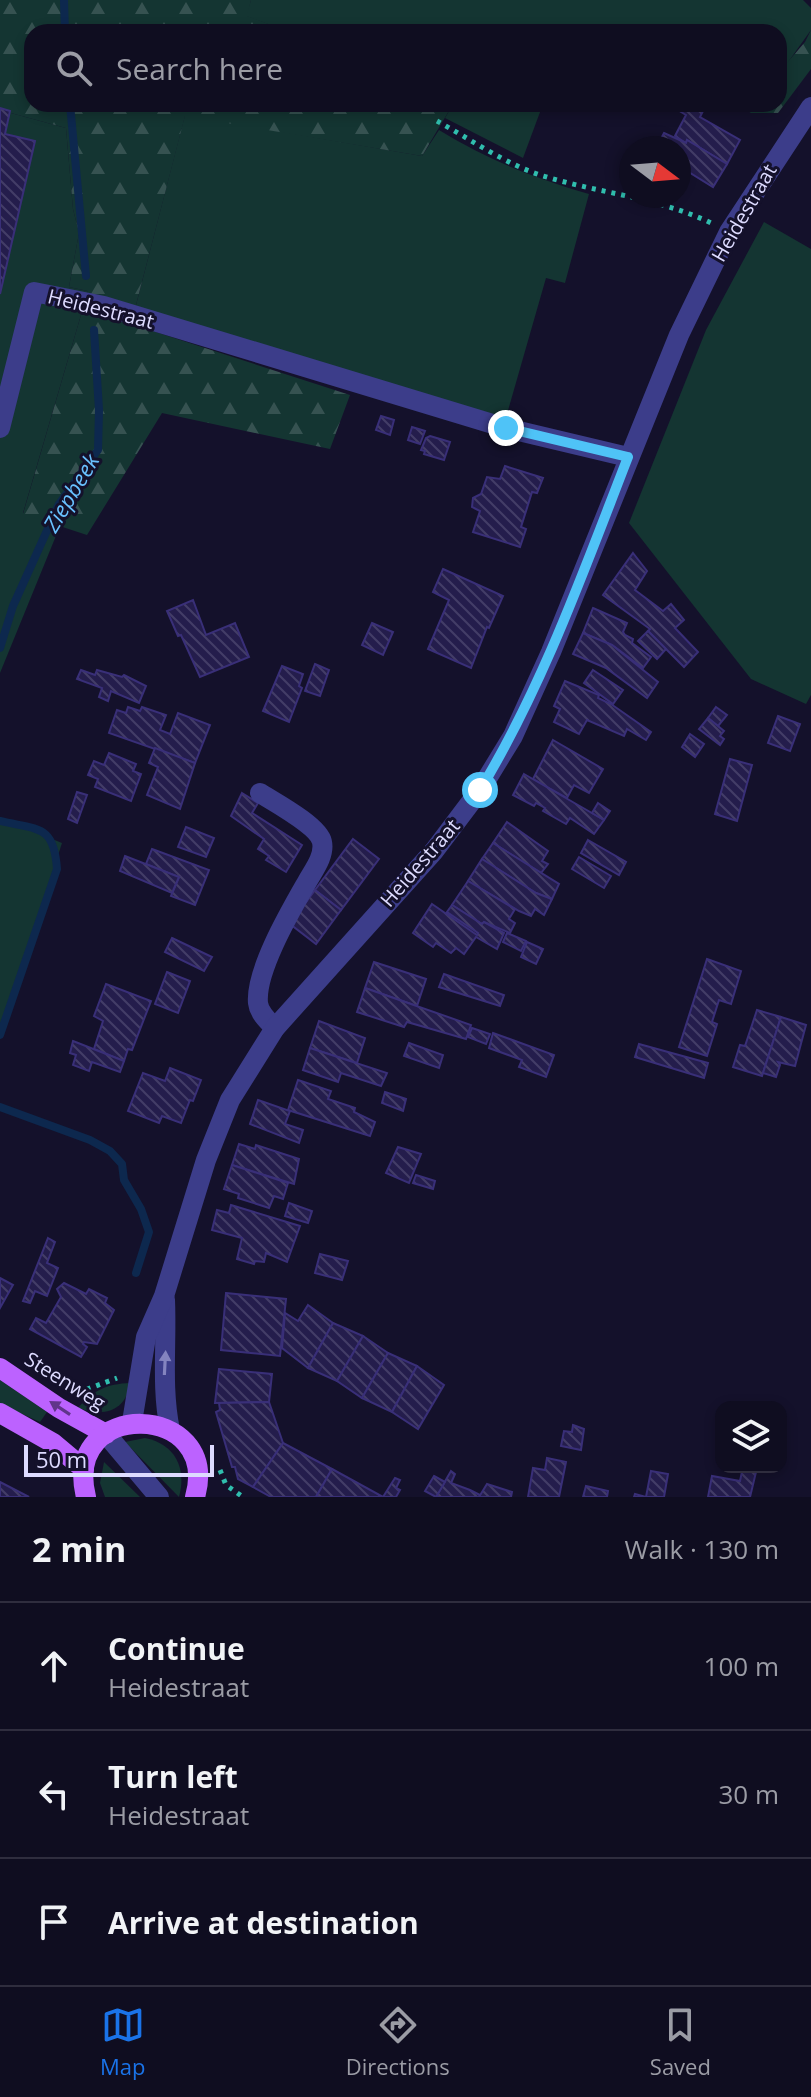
<!DOCTYPE html>
<html lang="en">
<head>
<meta charset="utf-8">
<style>
	:root { --surface:#0f0d20; --page:#1d1b2d; --text:#f1f3f6; --muted:#9b9ca5; --line:#2f2d3e; --accent:#1a73e8 }
	body { margin:0; font-family:"Open Sans",sans-serif; background:var(--page); color:var(--text) }
	.controls { position:absolute; right:24px; bottom:24px; display:grid; overflow:hidden; border-radius:16px; box-shadow:0 4px 12px #0003 }
	.controls button { width:72px; height:72px; display:grid; place-items:center; padding:0; border:0; border-bottom:2px solid var(--line); background:var(--surface); color:var(--text); font:40px sans-serif }
	.compass { position:absolute; left:619px; top:136px; width:72px; height:72px; border-radius:50%; background:var(--surface); box-shadow:0 4px 12px #0003; rotate:106deg }
	.scale { position:absolute; left:24px; bottom:20px; width:190px; box-sizing:border-box; padding-left:8px; border:4px solid #dddbff; border-top:0; font-size:22px; line-height:28px; white-space:nowrap; color:#dddbff; -webkit-text-stroke:6px #14112b; paint-order:stroke }
	.stop { position:absolute; width:24px; height:24px; margin:-18px; border:6px solid #4fc3f7; border-radius:50%; background:#fff }
	.stop.end { background:#4fc3f7; border-color:#fff; box-shadow:0 2px 8px #0008 }
	.list { margin:0; padding:0; list-style:none }
	h2 { display:flex; justify-content:space-between; align-items:center; height:104px; margin:0; padding:0 32px; font-size:34px }
	h2 small { font-size:26px; font-weight:400; color:var(--muted) }
	.list li { display:grid; grid-template-columns:52px 1fr auto; gap:24px; align-items:center; box-sizing:border-box; height:128px; padding:0 32px; border-top:2px solid var(--line) }
	.list b { display:block; font-size:30px; white-space:nowrap }
	.list p { margin:0; font-size:26px; white-space:nowrap; color:var(--muted) }
	.list em { font-size:26px; font-style:normal; color:var(--muted) }
	.icon { flex:none; width:44px; height:44px; fill:none; stroke:currentColor; stroke-width:2; stroke-linecap:round; stroke-linejoin:round }
	.map { position:relative; flex:none; width:811px; height:1497px; overflow:hidden }
	.search { position:absolute; background:var(--surface); box-shadow:0 4px 12px #0003; left:24px; right:24px; top:24px; height:88px; display:flex; align-items:center; gap:20px; box-sizing:border-box; padding:0 28px; border-radius:24px; color:var(--muted); font-size:30px }
	.sheet { height:488px; background:var(--surface) }
	nav { display:flex; justify-content:space-around; align-items:center; box-sizing:border-box; height:112px; border-top:2px solid var(--line); background:var(--surface); font-size:22px; color:var(--muted) }
	nav a { display:grid; justify-items:center; gap:4px }
	nav .on { color:var(--accent) }
	.map>svg:first-child { display:block }
	.green { fill:#143532 }
	.forest { fill:url(#forest-firs) }
	.lines { fill:none; stroke-linecap:round; stroke-linejoin:round }
	.stream { stroke:#0d284e; stroke-width:8 }
	.building { fill:url(#building-back-hatch); stroke:#392f78; stroke-width:2 }
	.path { stroke:#30beae; stroke-width:5; stroke-dasharray:4 6; stroke-linecap:butt }
	.minor { stroke:#3c3d8a; stroke-width:20 }
	.major { stroke:#bc62ff; stroke-width:20 }
	.oneway { fill:#8484bf }
	.oneway2 { fill:#60358a }
	.route { stroke:#4fc3f7; stroke-width:10 }
	.labels { text-anchor:middle; stroke-width:6; stroke-linejoin:round; paint-order:stroke }
	.street-label { font-size:20px; fill:#dddbff; stroke:#14112b }
	.water-label { font-size:22px; font-style:italic; fill:#69c1ff; stroke:#14112b }
</style>
</head>
<body>
<div class="map">
<svg width="811" height="1497" viewBox="0 0 811 1497">
	<defs>
		<pattern id="forest-firs" width="22" height="20" patternUnits="userSpaceOnUse" patternTransform="scale(2)"><rect width="22" height="20" fill="#143532"/><path d="M5 1l3.5 6h-7zM16 11l3.5 6h-7z" fill="#365251"/></pattern>
		<pattern id="building-back-hatch" width="6" height="6" patternUnits="userSpaceOnUse" patternTransform="scale(2)"><rect width="6" height="6" fill="#241d4c"/><path d="M-1 5l2 2M0 0l6 6M5-1l2 2" fill="none" stroke="#433d67"/></pattern>
	</defs>
	<rect width="100%" height="100%" fill="#14112b"/>
	<!-- green -->
	<g class="green">
		<polygon points="251,0 803,0 811,8 811,30 781,72 779,72 779,32 290,32 246,16"/>
		<polygon points="453,104 543,104 523,158 445,118"/>
		<polygon points="0,110 66,128 73,209 79,233 69,287 88,291 23,513 60,526 0,673"/>
		<path d="M 185,115 L 422,156 L 439,130 C 490,161 532,177 589,194 L 565,283 L 546,278 L 505,421 L 135,309 Z"/>
		<polygon points="764,222 811,249 811,695 806,704 751,679 629,523 706,330"/>
		<polygon points="0,818 62,843 0,1034"/>
		<polygon points="0,1380 47,1412 40,1422 0,1404"/>
		<path d="M 130,1383 C 126,1412 103,1417 78,1408 C 93,1390 107,1384 130,1383 Z"/>
		<path d="M 145,1438 C 175,1444 187,1468 179,1497 L 125,1442 Z"/>
		<polygon points="104,1462 140,1497 105,1497 100,1483"/>
	</g>
	<!-- forest -->
	<g class="forest">
		<polygon points="0,0 251,0 247,16 290,32 32,32 32,104 453,104 422,156 185,116 131,324 350,395 330,449 162,413 87,535 23,514 88,291 69,287 79,233 73,209 66,128 0,110"/>
		<polygon points="811,30 811,69 778,113 751,113 737,104 779,104 779,72 805,42"/>
	</g>
	<g class="lines">
		<!-- stream -->
		<g class="stream">
			<polyline points="64,0 65,32"/>
			<polyline points="70,104 86,276"/>
			<polyline points="0,648 13,606 59,504 98,450 99,410 94,330"/>
			<path d="M 0,821 C 38,830 54,824 57,869 L 0,1035"/>
			<polyline points="0,1107 90,1140 110,1151 122,1164 124,1180 141,1209 149,1232 136,1273"/>
		</g>
	</g>
	<!-- building -->
	<g class="building">
		<polygon points="668,104 699,104 705,107 700,117 740,140 727,164 687,140 686,143 675,136 686,115"/>
		<polygon points="0,108 10,111 5,134 35,141 0,294"/>
		<polygon points="664,133 686,143 687,140 727,164 713,187 679,166 679,148 656,148"/>
		<polygon points="381,416 394,420 390,435 376,430"/>
		<polygon points="412,427 425,431 420,444 408,440"/>
		<polygon points="430,436 450,442 444,460 424,454 425,451 421,450 426,438"/>
		<polygon points="505,466 543,478 537,493 532,492 521,527 526,529 520,547 473,532 480,511 472,507 473,498 481,494 487,477 500,479"/>
		<polygon points="633,553 647,571 635,590 663,611 671,604 684,620 675,628 698,652 684,667 648,631 650,629 603,595"/>
		<polygon points="443,569 503,596 489,628 487,627 471,668 428,649 449,600 433,592"/>
		<polygon points="193,600 206,635 235,623 249,657 200,677 181,635 178,636 167,611"/>
		<polygon points="593,608 627,623 623,632 625,635 633,639 632,643 651,657 643,668 612,645 583,633"/>
		<polygon points="372,623 393,632 383,655 362,645"/>
		<polygon points="648,631 666,649 657,659 638,641"/>
		<polygon points="583,633 612,645 658,682 647,698 606,668 573,654"/>
		<polygon points="315,664 329,670 320,696 305,691"/>
		<polygon points="282,666 303,674 299,686 302,688 289,722 263,711"/>
		<polygon points="81,670 95,675 97,670 122,677 124,675 146,686 139,703 111,691 108,701 99,697 102,688 77,679"/>
		<polygon points="593,670 623,690 613,704 584,683"/>
		<polygon points="565,681 599,695 598,698 611,704 651,732 646,740 627,729 624,736 587,720 579,734 554,722 560,709 554,706"/>
		<polygon points="128,707 140,711 142,707 166,715 160,730 170,734 178,713 210,725 195,763 109,733 117,710 126,713"/>
		<polygon points="716,707 727,715 718,726 708,718"/>
		<polygon points="778,716 800,724 790,751 768,743"/>
		<polygon points="708,718 724,731 720,736 724,739 720,745 699,729"/>
		<polygon points="690,734 704,744 695,757 682,747"/>
		<polygon points="553,740 603,769 589,793 574,785 567,798 533,779"/>
		<polygon points="155,748 195,763 180,809 147,795 158,767 149,763"/>
		<polygon points="109,753 136,764 133,771 141,774 131,801 95,787 98,779 88,775 94,761 104,765"/>
		<polygon points="730,759 752,765 737,821 715,814"/>
		<polygon points="524,774 604,820 594,834 570,818 566,824 543,811 545,808 536,803 534,806 513,795"/>
		<polygon points="77,792 87,795 77,823 68,819"/>
		<polygon points="242,793 258,803 252,813 302,845 286,872 266,860 269,856 258,849 264,839 231,816"/>
		<polygon points="598,803 610,811 604,820 592,813"/>
		<polygon points="507,822 548,851 542,861 548,864 541,873 493,843"/>
		<polygon points="186,827 214,838 206,857 178,847"/>
		<polygon points="353,839 379,859 341,910 315,890"/>
		<polygon points="588,840 626,862 619,875 581,853"/>
		<polygon points="493,843 559,884 552,899 536,893 482,859"/>
		<polygon points="152,849 209,870 195,905 171,896 179,877 146,864"/>
		<polygon points="125,856 179,877 172,893 120,871"/>
		<polygon points="579,857 611,876 604,888 572,869"/>
		<polygon points="482,859 536,893 552,899 544,915 535,909 531,916 519,911 468,881"/>
		<polygon points="468,881 515,909 509,919 515,923 510,933 484,922 482,924 452,905"/>
		<polygon points="315,890 341,910 316,944 290,924"/>
		<polygon points="432,904 477,935 478,933 447,912 452,905 482,924 484,922 504,933 497,949 476,937 464,954 456,948 451,953 436,943 433,947 413,933"/>
		<polygon points="507,933 526,941 521,951 503,942"/>
		<polygon points="172,938 212,957 204,971 165,952"/>
		<polygon points="527,942 543,949 536,964 521,957"/>
		<polygon points="707,959 741,971 731,1004 719,1000 712,1022 717,1024 707,1056 679,1047"/>
		<polygon points="374,962 426,979 417,1006 365,988"/>
		<polygon points="167,972 190,981 178,1013 155,1004"/>
		<polygon points="444,974 504,995 500,1006 439,987"/>
		<polygon points="106,984 151,1001 132,1050 128,1049 124,1061 94,1049 103,1021 94,1016"/>
		<polygon points="365,988 471,1025 466,1039 407,1022 404,1027 357,1012"/>
		<polygon points="757,1010 781,1017 762,1076 733,1067 740,1045 745,1046"/>
		<polygon points="781,1017 806,1025 795,1066 778,1062 780,1065 776,1077 763,1073"/>
		<polygon points="319,1021 365,1038 357,1063 310,1048"/>
		<polygon points="472,1028 490,1034 486,1044 468,1037"/>
		<polygon points="493,1033 554,1055 546,1077 519,1067 522,1060 489,1048"/>
		<polygon points="73,1041 124,1061 120,1072 92,1062 89,1071 73,1065 76,1055 70,1053"/>
		<polygon points="409,1043 443,1055 439,1068 404,1056"/>
		<polygon points="639,1044 708,1063 704,1078 635,1057"/>
		<polygon points="310,1048 387,1073 381,1086 341,1073 338,1082 303,1070"/>
		<polygon points="170,1068 201,1080 193,1101 190,1100 181,1123 162,1116 159,1123 128,1111 143,1073 165,1081"/>
		<polygon points="298,1080 331,1091 328,1099 355,1108 354,1112 375,1122 370,1136 288,1110"/>
		<polygon points="385,1092 406,1099 403,1111 382,1103"/>
		<polygon points="258,1100 290,1111 285,1124 303,1130 299,1143 250,1124"/>
		<polygon points="239,1144 255,1149 256,1145 299,1159 294,1184 232,1165"/>
		<polygon points="398,1147 421,1154 409,1183 386,1173"/>
		<polygon points="232,1165 288,1183 283,1199 274,1196 269,1208 238,1198 239,1194 224,1189"/>
		<polygon points="416,1175 435,1181 433,1189 413,1183"/>
		<polygon points="289,1203 312,1211 308,1223 285,1216"/>
		<polygon points="231,1205 300,1226 287,1262 266,1253 264,1262 255,1261 254,1264 237,1259 242,1238 212,1230 217,1210 229,1213"/>
		<polygon points="48,1238 55,1242 47,1263 58,1268 47,1296 35,1291 30,1303 23,1301"/>
		<polygon points="320,1254 348,1261 342,1280 315,1273"/>
		<polygon points="0,1278 13,1285 0,1308"/>
		<polygon points="64,1283 86,1294 89,1289 107,1298 105,1303 114,1310 97,1344 84,1342 83,1344 87,1347 81,1357 30,1329 36,1318 46,1323 61,1297 57,1289"/>
		<polygon points="226,1293 286,1299 280,1356 221,1350"/>
		<polygon points="308,1305 333,1323 308,1368 282,1348 285,1313 298,1321"/>
		<polygon points="333,1323 363,1336 337,1381 308,1368"/>
		<polygon points="363,1336 388,1353 362,1398 337,1381"/>
		<polygon points="388,1353 417,1366 392,1412 362,1398"/>
		<polygon points="417,1366 444,1385 418,1429 392,1412"/>
		<polygon points="219,1369 272,1374 269,1402 215,1403"/>
		<polygon points="269,1402 283,1443 253,1487 238,1479 235,1467 232,1467 216,1412 220,1410 219,1403"/>
		<polygon points="573,1425 584,1429 581,1450 561,1446 564,1431 572,1432"/>
		<polygon points="283,1443 332,1469 316,1497 271,1497 253,1487"/>
		<polygon points="547,1458 566,1462 559,1497 528,1497 533,1468 545,1470"/>
		<polygon points="743,1467 757,1468 750,1497 708,1497 712,1476 740,1481"/>
		<polygon points="332,1469 383,1497 316,1497"/>
		<polygon points="451,1471 455,1474 451,1483 470,1490 480,1495 479,1497 436,1497"/>
		<polygon points="651,1471 668,1474 664,1497 634,1497 635,1494 646,1497"/>
		<polygon points="434,1476 445,1482 436,1497 425,1491"/>
		<polygon points="395,1478 400,1480 396,1488 400,1490 396,1497 383,1497"/>
		<polygon points="0,1482 29,1497 0,1497"/>
		<polygon points="487,1484 512,1492 511,1497 479,1497"/>
		<polygon points="586,1486 608,1491 607,1497 583,1497"/>
	</g>
	<g class="lines">
		<!-- path -->
		<g class="path">
			<path d="M 437,121 C 470,139 504,163 540,175 C 597,193 657,197 711,223"/>
			<polyline points="64,1381 85,1390"/>
			<polyline points="81,1397 85,1390 117,1378"/>
			<polyline points="220,1470 226,1485 243,1497"/>
		</g>
		<!-- minor -->
		<g class="minor">
			<polyline points="0,428 34,292 104,306 506,428 628,457"/>
			<path d="M 260,793 C 274,802 319,826 322,842 C 325,856 313,871 307,882 C 291,910 255,971 258,1003 C 259,1013 268,1021 275,1028"/>
			<path d="M 165,1300 C 167,1344 161,1387 170,1430"/>
			<polyline points="132,1422 146,1337 164,1296 206,1160 230,1100 275,1028 434,851 480,790 513,736 551,652 679,335 729,232 811,107"/>
			<polyline points="106,1434 159,1497"/>
		</g>
		<!-- major -->
		<g class="major">
			<polyline points="0,1368 59,1408 106,1434"/>
			<polyline points="0,1413 53,1443 84,1469"/>
			<path d="M 86,1497 C 61,1397 222,1402 195,1497"/>
		</g>
	</g>
	<!-- one-way arrows -->
	<defs><path id="oneway-solid" d="M-6-.8H1V-3.2L6.5 0L1 3.2V.8H-6Z" transform="scale(2)"/></defs>
	<use class="oneway" href="#oneway-solid" transform="translate(165 1363) rotate(-87)"/>
	<use class="oneway2" href="#oneway-solid" transform="translate(60 1408) rotate(-147)"/>
	<g class="lines">
		<!-- route -->
		<path class="route" d="M 480,790 C 543,686 584,570 628,457 L 506,428"/>
	</g>
	<g class="labels">
		<!-- street labels -->
		<g class="street-label">
			<text transform="translate(744 213) rotate(-60)" y="7">Heidestraat</text>
			<text transform="translate(101 309) rotate(14)" y="7">Heidestraat</text>
			<text transform="translate(420 863) rotate(-49)" y="7">Heidestraat</text>
			<text transform="translate(65 1381) rotate(32)" y="7">Steenweg</text>
		</g>
		<!-- water labels -->
		<g class="water-label">
			<text transform="translate(71 493) rotate(-59)" y="8">Ziepbeek</text>
		</g>
	</g>
</svg>
<div class="controls">
<button><svg class="icon" aria-label="layers" viewBox="0 0 24 24"><path d="M12 4l9 5-9 5-9-5zM3 14l9 5 9-5"/></svg></button>
</div>
<svg class="compass" viewBox="-18 -18 36 36"><path d="M0-13l5 13h-10z" fill="#e53935"/><path d="M0 13l5-13h-10z" fill="#9b9ca5"/></svg>
<div class="scale">50 m</div>
<div class="stop" style="left:480px;top:790px"></div>
<div class="stop end" style="left:506px;top:428px"></div>
<div class="search"><svg class="icon" aria-label="search" viewBox="0 0 24 24"><circle cx="10" cy="10" r="6"/><path d="M15 15l6 6"/></svg>Search here</div>
</div>
<section class="sheet">
<h2>2 min<small>Walk · 130 m</small></h2>
<ul class="list">
<li><svg class="icon" aria-label="ahead" viewBox="0 0 24 24"><path d="M12 20V5M6 11l6-6 6 6"/></svg><div><b>Continue</b><p>Heidestraat</p></div><em>100 m</em></li>
<li><svg class="icon" aria-label="left" viewBox="0 0 24 24"><path d="M17 20v-9H6M10 6l-5 5 5 5"/></svg><div><b>Turn left</b><p>Heidestraat</p></div><em>30 m</em></li>
<li><svg class="icon" aria-label="arrive" viewBox="0 0 24 24"><path d="M6 21V4h12l-3 4 3 4H6"/></svg><div><b>Arrive at destination</b></div></li>
</ul>
</section>
<nav>
<a class="on"><svg class="icon" aria-label="map" viewBox="0 0 24 24"><path d="M3 6l6-2 6 2 6-2v14l-6 2-6-2-6 2zM9 4v14M15 6v14"/></svg>Map</a>
<a><svg class="icon" aria-label="directions" viewBox="0 0 24 24"><path d="M12 3l9 9-9 9-9-9zM9 14v-3h6M13 9l2 2-2 2"/></svg>Directions</a>
<a><svg class="icon" aria-label="saved" viewBox="0 0 24 24"><path d="M7 4h10v16l-5-4-5 4z"/></svg>Saved</a>
</nav>
</body>
</html>
